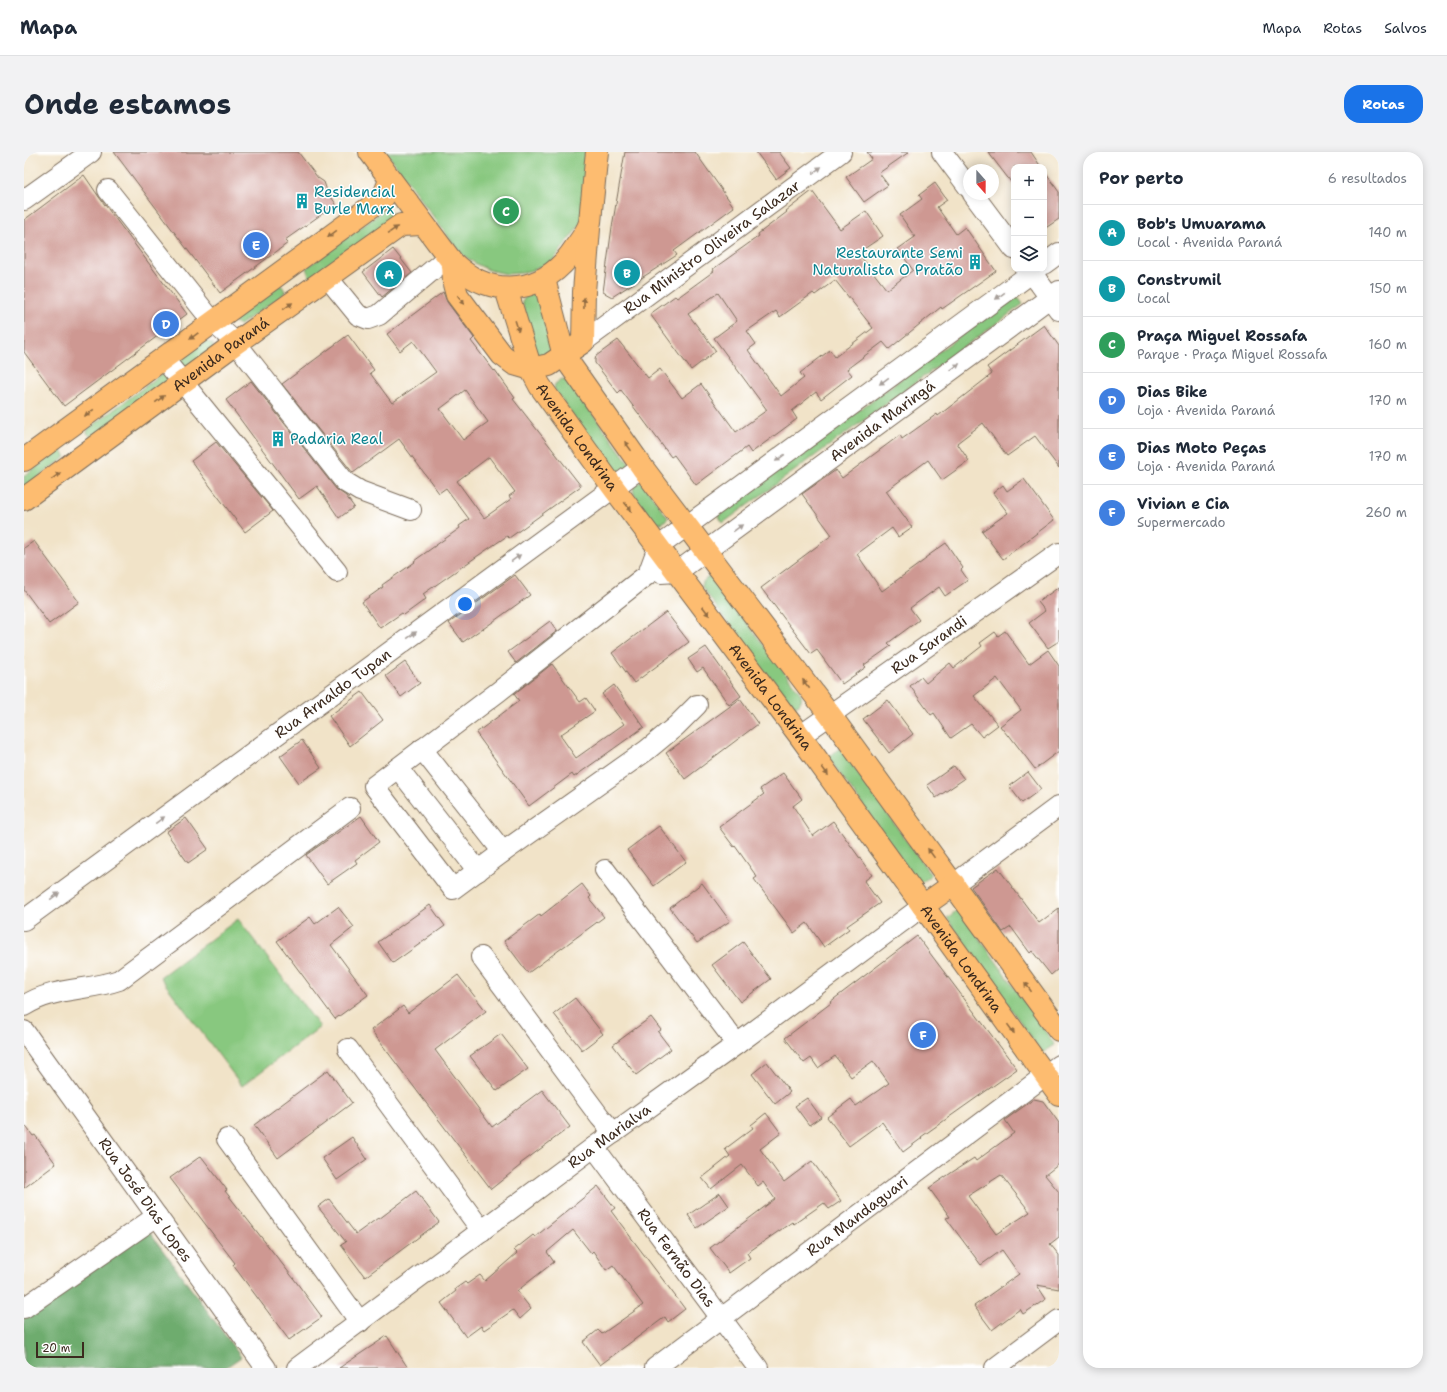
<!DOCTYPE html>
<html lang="pt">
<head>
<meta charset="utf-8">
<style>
	:root { --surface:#fff; --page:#f2f2f3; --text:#1f2937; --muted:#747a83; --line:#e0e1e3; --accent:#1a73e8 }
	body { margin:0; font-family:"Shantell Sans",sans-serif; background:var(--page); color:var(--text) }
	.controls { position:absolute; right:12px; top:12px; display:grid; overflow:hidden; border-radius:8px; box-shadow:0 2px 10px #0003 }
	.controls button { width:36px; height:36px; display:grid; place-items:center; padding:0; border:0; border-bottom:1px solid var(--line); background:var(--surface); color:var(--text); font:20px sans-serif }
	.compass { position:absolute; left:939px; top:12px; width:36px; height:36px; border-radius:50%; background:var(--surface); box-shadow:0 2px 10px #0003; rotate:159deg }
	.scale { position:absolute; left:12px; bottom:10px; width:48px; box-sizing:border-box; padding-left:4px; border:2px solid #3b2a1e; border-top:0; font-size:11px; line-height:14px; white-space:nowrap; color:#3b2a1e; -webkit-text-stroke:3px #fff; paint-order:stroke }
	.you { position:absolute; left:441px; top:452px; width:14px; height:14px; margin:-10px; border:3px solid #fff; border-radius:50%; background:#1a73e8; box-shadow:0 0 0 6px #1a73e833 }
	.badge { display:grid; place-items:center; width:26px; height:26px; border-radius:50%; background:var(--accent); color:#fff; font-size:13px; font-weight:700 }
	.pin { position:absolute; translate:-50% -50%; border:2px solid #fff; box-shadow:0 1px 4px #0006 }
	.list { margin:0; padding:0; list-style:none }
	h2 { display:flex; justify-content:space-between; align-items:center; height:52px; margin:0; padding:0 16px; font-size:17px }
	h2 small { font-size:13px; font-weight:400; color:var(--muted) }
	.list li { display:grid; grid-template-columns:26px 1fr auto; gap:12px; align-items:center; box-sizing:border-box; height:56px; padding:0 16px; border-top:1px solid var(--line) }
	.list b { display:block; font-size:15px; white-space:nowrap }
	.list p { margin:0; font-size:13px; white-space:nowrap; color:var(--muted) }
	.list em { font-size:13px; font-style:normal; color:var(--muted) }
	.icon { flex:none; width:22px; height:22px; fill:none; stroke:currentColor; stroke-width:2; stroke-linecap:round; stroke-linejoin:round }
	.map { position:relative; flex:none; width:1035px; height:1216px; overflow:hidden; border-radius:16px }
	header { display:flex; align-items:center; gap:24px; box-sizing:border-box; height:56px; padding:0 20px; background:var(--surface); border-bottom:1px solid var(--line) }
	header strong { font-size:19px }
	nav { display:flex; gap:22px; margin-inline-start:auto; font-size:14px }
	.intro { display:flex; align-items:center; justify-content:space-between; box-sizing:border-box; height:96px; padding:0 24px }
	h1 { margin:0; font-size:28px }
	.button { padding:10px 18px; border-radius:16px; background:var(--accent); color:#fff; font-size:14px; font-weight:700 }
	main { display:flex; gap:24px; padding:0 24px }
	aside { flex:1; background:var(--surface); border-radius:16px; box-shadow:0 2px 10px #0003 }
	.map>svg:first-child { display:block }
	.green { fill:#88c87f; stroke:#62794e }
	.forest { fill:#6eac6e; stroke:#546b46 }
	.building { fill:#ce9892; fill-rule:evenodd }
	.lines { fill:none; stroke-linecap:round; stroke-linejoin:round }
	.minor-casing { stroke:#7b6b5a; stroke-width:22 }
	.major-casing { stroke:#7b6b5a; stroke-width:24 }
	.minor { stroke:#fff; stroke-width:20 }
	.major { stroke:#fdbc6f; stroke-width:22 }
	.oneway { fill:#a79f9a }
	.oneway2 { fill:#926c42 }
	.labels { text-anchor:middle; stroke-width:3; stroke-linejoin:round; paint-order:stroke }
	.culture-label { font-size:15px; fill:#0d838f; stroke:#fff; text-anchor:start }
	.street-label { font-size:15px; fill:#3b2a1e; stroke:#fff }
</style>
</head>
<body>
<header>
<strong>Mapa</strong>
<nav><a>Mapa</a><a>Rotas</a><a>Salvos</a></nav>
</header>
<div class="intro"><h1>Onde estamos</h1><a class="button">Rotas</a></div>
<main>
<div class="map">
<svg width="1035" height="1216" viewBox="0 0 1035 1216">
	<rect width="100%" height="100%" fill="#fff"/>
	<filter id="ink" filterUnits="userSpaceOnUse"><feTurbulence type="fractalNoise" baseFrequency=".025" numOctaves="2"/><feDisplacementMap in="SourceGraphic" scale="8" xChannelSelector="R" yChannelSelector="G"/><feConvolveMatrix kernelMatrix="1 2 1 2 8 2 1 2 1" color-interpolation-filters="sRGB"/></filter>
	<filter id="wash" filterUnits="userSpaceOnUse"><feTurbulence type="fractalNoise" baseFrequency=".012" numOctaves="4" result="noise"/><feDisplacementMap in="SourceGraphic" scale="16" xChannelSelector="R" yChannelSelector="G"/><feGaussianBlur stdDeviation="0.9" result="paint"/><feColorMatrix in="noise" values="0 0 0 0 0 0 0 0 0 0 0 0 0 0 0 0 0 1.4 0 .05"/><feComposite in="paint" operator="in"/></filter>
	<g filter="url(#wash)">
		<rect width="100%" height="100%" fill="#f1e3c8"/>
		<!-- green -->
		<g class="green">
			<polygon points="362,0 566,0 558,70 528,110 512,117 497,121 483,122 465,118 452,112 439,103 431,94"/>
			<polygon points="365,58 369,63 368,68 288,125 285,124 282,116 359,59"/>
			<polygon points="254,133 258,134 261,139 260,142 216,173 210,170 210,166"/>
			<polygon points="511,142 515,147 528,200 517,207 512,203 498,150 502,144"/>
			<polygon points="992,143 999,152 699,371 693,362"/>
			<polygon points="182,189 189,192 189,197 70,285 66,284 63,281 64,277"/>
			<polygon points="538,227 543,228 548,234 605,311 603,320 591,322 530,237 531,232"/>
			<polygon points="36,297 42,305 0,336 0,324"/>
			<path d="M 618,330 L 644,366 L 638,371 L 633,371 L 629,368 C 622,359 596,334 618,330 Z"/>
			<path d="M 687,424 L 777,542 C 779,551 773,556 764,554 L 678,435 C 678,429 682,426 687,424 Z"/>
			<polygon points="816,596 907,723 895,732 804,605"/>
			<polygon points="935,757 1031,893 1018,901 923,766"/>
			<polygon points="214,767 296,875 218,934 136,825"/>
		</g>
		<!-- forest -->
		<polygon class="forest" points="121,1074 217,1205 201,1216 0,1216 0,1160"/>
		<g id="blocks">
			<!-- building -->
			<g class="building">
				<polygon points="90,0 274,0 294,26 300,30 303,39 312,52 261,88 264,91 196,141"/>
				<polygon points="601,0 671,0 710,55 650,99 653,103 588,145 579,140 588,75"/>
				<polygon points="732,0 755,0 767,16 752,27"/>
				<polygon points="843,0 885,0 855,21 864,33 840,50 822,25 848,7"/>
				<polygon points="964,0 1007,0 1017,15 990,15 990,34"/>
				<polygon points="1020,19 1035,40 1035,67 1020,77"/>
				<polygon points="60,23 75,45 163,162 40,254 0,200 0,68"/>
				<path d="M 911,31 L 923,48 L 913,55 L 932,82 L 941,75 L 972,119 L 918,157 L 917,155 L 865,197 L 859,190 L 823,217 L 828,223 L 797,247 L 792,240 L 768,259 L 773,267 L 727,301 L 723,295 L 672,333 L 650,303 L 647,305 L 597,238 L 594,241 L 571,211 L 571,208 L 572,204 L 594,188 L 624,226 L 636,217 L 658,246 L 677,232 L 712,280 L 743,258 L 690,186 L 713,169 L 694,141 L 664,162 L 692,199 L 667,218 L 626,162 L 651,144 L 653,146 L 690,119 L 689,117 L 735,84 L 734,82 L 763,60 L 762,59 L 788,39 L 816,77 L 842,59 L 859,84 L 834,101 L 863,138 L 889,118 L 874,97 L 891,85 L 876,63 L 898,47 L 895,43 ZM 811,128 L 849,176 L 811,205 L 806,198 L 776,221 L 780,226 L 757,244 L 724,198 L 732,192 L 723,179 L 752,159 L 756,165 L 789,141 L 791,143 Z"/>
				<polygon points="369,97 388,121 358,145 339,120"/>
				<path d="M 419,140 L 423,150 L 450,186 L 447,189 L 470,219 L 471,218 L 491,246 L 489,247 L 557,334 L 485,386 L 483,384 L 455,403 L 399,442 L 402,447 L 380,463 L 378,461 L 356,476 L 338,450 L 359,435 L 358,433 L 391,410 L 390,409 L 436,376 L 435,374 L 445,367 L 422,336 L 415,341 L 375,287 L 329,321 L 258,232 L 324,183 L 350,218 L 346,221 L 368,251 L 412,220 L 389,189 L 376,199 L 363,182 ZM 441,238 L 464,270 L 439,288 L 416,257 ZM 465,305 L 491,340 L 485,344 L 487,347 L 460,366 L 433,329 Z"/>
				<polygon points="1020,173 1035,194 1035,316 1011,284 983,304 959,271 933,291 945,309 918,328 904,308 862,339 888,375 874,385 868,376 833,402 858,439 902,407 901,406 922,391 939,416 937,418 944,428 921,444 915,435 886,456 895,468 864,491 867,494 840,513 842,515 818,532 793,498 787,502 737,436 808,383 778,342 812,318 818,326 876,283 878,287 913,262 914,264 968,222 963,215"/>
				<polygon points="227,229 312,337 322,344 330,355 315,366 293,334 275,347 202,248"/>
				<polygon points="192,290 249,359 221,380 167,309"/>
				<polygon points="1000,327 1030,368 979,407 958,379 984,361 969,341 979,333 983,339"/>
				<polygon points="10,389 55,450 25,472 0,438 0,396"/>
				<polygon points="491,423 506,443 459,477 459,476 439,490 425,471"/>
				<polygon points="1035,435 1035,489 1024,496 1005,471 1021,459 1014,450"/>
				<polygon points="642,460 665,490 610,531 588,501"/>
				<polygon points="526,469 533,479 492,511 484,500"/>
				<polygon points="981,479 1005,512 1024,498 1035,514 1035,599 1011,617 985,583 984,584 976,574 997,558 973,526 950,544 974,573 958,585 947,572 927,586 910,561 907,563 886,534 897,525 902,531 926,511 930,516 958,494 956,491 971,480 974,484"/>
				<polygon points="682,495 717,544 705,553 679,516 673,520 664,507"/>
				<polygon points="381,510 396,531 377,545 362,524"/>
				<polygon points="528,512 556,550 562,546 571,559 536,583 552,606 600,572 578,542 590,533 620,575 550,625 548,622 505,654 452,581 495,549 490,542"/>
				<polygon points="338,540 359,568 326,594 305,564"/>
				<polygon points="716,547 734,572 661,627 642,601"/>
				<polygon points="864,548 889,582 865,601 839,567"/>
				<polygon points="278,588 297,616 275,631 256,604"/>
				<polygon points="930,614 940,627 912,646 903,633"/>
				<polygon points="1004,620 1017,637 998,651 985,634"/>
				<polygon points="759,621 778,647 769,654 789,684 809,669 848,723 840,729 856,751 823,774 825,777 800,795 783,771 770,781 730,727 733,725 711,694 710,695 695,675 740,642 736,637"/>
				<polygon points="337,664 355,690 331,708 333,711 303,732 282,703"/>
				<polygon points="162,666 184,697 164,711 142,680"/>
				<polygon points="635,674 662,710 630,734 603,698"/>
				<polygon points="974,716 1015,771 1035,756 1035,816 1027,823 1008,799 1006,801 987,775 979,780 947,735"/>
				<polygon points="678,731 706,769 673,791 646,756"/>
				<polygon points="558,732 567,744 565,746 580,765 504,821 480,789 516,762 517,764"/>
				<polygon points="406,753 421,774 369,811 354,790"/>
				<polygon points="314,755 330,775 307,793 344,843 311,867 253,789 286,765 291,772"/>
				<polygon points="893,784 993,917 897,985 898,986 879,1000 858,970 825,994 803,965 827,947 832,954 865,931 849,909 827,925 811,904 794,916 787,906 780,911 761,886 807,851 806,850"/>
				<polygon points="719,790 747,827 716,850 688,813"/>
				<polygon points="434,823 462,859 411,898 468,975 518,938 546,975 496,1012 497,1013 467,1037 347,878 379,854 384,861"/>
				<polygon points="551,846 579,882 558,898 530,862"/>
				<polygon points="627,865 637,878 634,880 647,897 612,923 589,893"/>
				<polygon points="477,882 504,917 473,939 446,904"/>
				<polygon points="743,910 766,940 751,952 728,922"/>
				<polygon points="304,918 328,951 254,1006 230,973"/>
				<polygon points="783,946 797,965 785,973 771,954"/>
				<path d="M 1010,947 L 1019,949 L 1035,971 L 1035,1012 L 1021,1023 L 1035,1040 L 1035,1085 L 1026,1092 L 1035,1103 L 1035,1137 L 1013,1133 L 1022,1147 L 999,1162 L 996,1157 L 968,1178 L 950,1154 L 995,1122 L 978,1098 L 957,1113 L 922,1066 L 926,1065 L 905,1036 L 927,1021 L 950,1006 L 952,1009 L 990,981 L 981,968 ZM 977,1023 L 1006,1060 L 972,1082 L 944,1044 Z"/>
				<polygon points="742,961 757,981 736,997 760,1030 788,1009 817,1049 805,1057 800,1051 770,1072 768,1070 723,1101 726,1106 705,1121 686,1096 751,1047 739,1030 734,1034 718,1013 687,1037 678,1026 706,1004 701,997 729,976 727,973"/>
				<polygon points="0,972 9,984 11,983 32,1012 0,1036"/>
				<polygon points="328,985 343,1007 313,1028 298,1006"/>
				<polygon points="177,1004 203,1038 201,1039 270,1127 298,1165 265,1188 209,1113 211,1111 146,1026"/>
				<polygon points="574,1034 591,1056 587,1059 661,1157 644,1170 641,1165 576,1213 559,1190 574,1178 578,1182 619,1153 589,1113 582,1118 569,1099 567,1101 549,1078 523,1100 530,1110 493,1139 507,1157 496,1167 489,1158 460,1178 457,1174 442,1185 417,1151 432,1139 431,1137 441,1130 443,1132 456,1123 461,1129 493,1101 490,1098 509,1083 511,1085"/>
				<polygon points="392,1039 415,1070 341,1125 317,1093 322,1090 294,1055 305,1047 332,1082 354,1066 355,1067"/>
				<polygon points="696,1041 705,1054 673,1076 664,1063"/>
				<polygon points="363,1184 384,1216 315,1216"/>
			</g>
		</g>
	</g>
	<g filter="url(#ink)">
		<use href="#blocks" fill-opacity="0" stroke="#7b6b5a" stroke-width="1"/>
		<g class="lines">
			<!-- minor casing -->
			<g class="minor-casing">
				<g id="minor">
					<polyline points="918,0 945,36"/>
					<polyline points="84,38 189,170 212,191 321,330 336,339 387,358"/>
					<polyline points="949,42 990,97"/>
					<polyline points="0,48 67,0"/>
					<polyline points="1020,112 1035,101"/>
					<polyline points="1005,117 1035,158"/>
					<polyline points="303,125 334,163 344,167 355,163 424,105"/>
					<path id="s1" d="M 559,190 L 817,0"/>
					<polyline points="139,206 313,420"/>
					<path id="s2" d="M 637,421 L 653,420 L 1035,139"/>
					<polyline points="673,553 652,574 623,598 479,700 429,737 350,634 474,540 624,422 634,395 1013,117"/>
					<path id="s3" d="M 776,584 L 1035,401"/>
					<polyline points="398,597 479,700"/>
					<polyline points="374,616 454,719"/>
					<polyline points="581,718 713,892"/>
					<polyline points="930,732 1035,654"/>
					<path id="s4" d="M 0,768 L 618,315"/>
					<polyline points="457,805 576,965 590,981"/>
					<path d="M 0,854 C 28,835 64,839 95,828 L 326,656"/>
					<path id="s5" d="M 0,879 L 242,1216"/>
					<polyline points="324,897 458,1079"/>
					<polyline points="203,987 336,1170"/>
					<path id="s6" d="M 570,995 L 734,1216"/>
					<polyline points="0,1156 133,1064"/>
					<path id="s7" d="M 273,1216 L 570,995 L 713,892 L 899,754"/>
					<path id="s8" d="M 631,1216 L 1035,913"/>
					<polyline points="971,1216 1035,1168"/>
				</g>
			</g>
			<!-- major casing -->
			<g class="major-casing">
				<g id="major">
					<path d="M 346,0 L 429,111 C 469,149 521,142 551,96 C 556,89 564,79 566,70 C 567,63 567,55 568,49 C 570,32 571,16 573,0"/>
					<polyline points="429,111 430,132 433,143 478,203 490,212 507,217 525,213 559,190 560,140 565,77"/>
					<polyline points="520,127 540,204 618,315 806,563 1035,878"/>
					<path id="s9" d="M 482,137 L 507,217 L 516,234 L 589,335 L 776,584 L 1035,942"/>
					<polyline points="0,308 359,46 366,28"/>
					<path id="s10" d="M 0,347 L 212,191 L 377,73 L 399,72"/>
					<polyline points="899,754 930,732"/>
				</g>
			</g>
			<!-- minor -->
			<use href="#minor" class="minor"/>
			<!-- major -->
			<use href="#major" class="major"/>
		</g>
		<!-- one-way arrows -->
		<defs><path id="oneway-solid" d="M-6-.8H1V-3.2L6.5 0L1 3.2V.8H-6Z"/></defs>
		<g class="oneway">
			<use href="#oneway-solid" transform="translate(793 18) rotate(-36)"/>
			<use href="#oneway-solid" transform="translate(976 144) rotate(144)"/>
			<use href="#oneway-solid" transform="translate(931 215) rotate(-36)"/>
			<use href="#oneway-solid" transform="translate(860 229) rotate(144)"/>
			<use href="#oneway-solid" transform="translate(756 306) rotate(144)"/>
			<use href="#oneway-solid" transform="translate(714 376) rotate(-36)"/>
			<use href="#oneway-solid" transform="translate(492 406) rotate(-36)"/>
			<use href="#oneway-solid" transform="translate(388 483) rotate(-36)"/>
			<use href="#oneway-solid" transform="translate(136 668) rotate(-36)"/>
			<use href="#oneway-solid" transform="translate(31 744) rotate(-36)"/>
		</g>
		<g class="oneway2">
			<use href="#oneway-solid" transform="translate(369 78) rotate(-35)"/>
			<use href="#oneway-solid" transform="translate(308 82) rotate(144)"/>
			<use href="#oneway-solid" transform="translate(437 148) rotate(54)"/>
			<use href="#oneway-solid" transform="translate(560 151) rotate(-89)"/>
			<use href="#oneway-solid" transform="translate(264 154) rotate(-36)"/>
			<use href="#oneway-solid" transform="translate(493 174) rotate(72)"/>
			<use href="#oneway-solid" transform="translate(170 184) rotate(144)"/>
			<use href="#oneway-solid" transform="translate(136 247) rotate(-37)"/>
			<use href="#oneway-solid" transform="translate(65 261) rotate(144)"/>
			<use href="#oneway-solid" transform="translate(604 294) rotate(-125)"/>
			<use href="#oneway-solid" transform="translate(32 324) rotate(-36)"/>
			<use href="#oneway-solid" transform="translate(604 355) rotate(52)"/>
			<use href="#oneway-solid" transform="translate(682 459) rotate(53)"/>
			<use href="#oneway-solid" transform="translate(782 532) rotate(-127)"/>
			<use href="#oneway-solid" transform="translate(801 619) rotate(54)"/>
			<use href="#oneway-solid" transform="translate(907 701) rotate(-126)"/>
			<use href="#oneway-solid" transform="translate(1004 835) rotate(-126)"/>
			<use href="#oneway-solid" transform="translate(987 877) rotate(54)"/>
		</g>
	</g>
	<!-- icons -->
	<defs>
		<g id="building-bare" transform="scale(1.2)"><path d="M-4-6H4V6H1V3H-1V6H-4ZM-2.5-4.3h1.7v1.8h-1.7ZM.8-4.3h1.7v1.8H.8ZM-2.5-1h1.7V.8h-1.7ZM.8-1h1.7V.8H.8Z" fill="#0f9aa8" stroke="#fff" stroke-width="2.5" paint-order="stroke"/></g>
	</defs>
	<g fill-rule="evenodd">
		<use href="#building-bare" x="278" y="49"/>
		<use href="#building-bare" x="951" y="110"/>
		<use href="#building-bare" x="254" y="287"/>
	</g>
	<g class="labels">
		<!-- culture labels -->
		<g class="culture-label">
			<text x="290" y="45">Residencial<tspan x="290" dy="17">Burle Marx</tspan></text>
			<text x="939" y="106" text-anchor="end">Restaurante Semi<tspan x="939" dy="17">Naturalista O Pratão</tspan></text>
			<text x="266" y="292">Padaria Real</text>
		</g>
		<!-- street labels -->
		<g class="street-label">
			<text dy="5" stroke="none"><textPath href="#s1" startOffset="160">Rua Ministro Oliveira Salazar</textPath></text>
			<text dy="5" stroke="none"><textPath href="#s10" startOffset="244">Avenida Paraná</textPath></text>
			<text dy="5" stroke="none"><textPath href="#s2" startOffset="271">Avenida Maringá</textPath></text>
			<text dy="5" stroke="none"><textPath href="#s9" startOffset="166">Avenida Londrina</textPath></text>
			<text dy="5" stroke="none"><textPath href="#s3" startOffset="158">Rua Sarandi</textPath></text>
			<text dy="5" stroke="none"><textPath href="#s4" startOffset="383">Rua Arnaldo Tupan</textPath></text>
			<text dy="5" stroke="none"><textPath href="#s9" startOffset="490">Avenida Londrina</textPath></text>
			<text dy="5" stroke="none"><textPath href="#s9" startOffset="814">Avenida Londrina</textPath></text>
			<text dy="5" stroke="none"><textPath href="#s7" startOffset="389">Rua Marialva</textPath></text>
			<text dy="5" stroke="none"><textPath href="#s5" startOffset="208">Rua José Dias Lopes</textPath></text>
			<text dy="5" stroke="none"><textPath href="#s8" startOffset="253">Rua Mandaguari</textPath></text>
			<text dy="5" stroke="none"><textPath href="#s6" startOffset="138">Rua Fernão Dias</textPath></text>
		</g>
	</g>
</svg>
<div class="controls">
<button>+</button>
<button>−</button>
<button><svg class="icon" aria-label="layers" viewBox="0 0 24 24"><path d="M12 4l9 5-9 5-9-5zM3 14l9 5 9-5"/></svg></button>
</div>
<svg class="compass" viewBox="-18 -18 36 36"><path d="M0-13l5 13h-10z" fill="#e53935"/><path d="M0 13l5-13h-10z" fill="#747a83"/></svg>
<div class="scale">20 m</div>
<div class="you"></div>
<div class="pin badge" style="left:365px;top:122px;background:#0f9aa8">A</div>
<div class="pin badge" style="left:603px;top:121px;background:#0f9aa8">B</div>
<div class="pin badge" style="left:482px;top:59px;background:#2e9e5b">C</div>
<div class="pin badge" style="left:142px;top:172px;background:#3f7fe0">D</div>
<div class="pin badge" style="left:232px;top:93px;background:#3f7fe0">E</div>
<div class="pin badge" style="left:899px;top:883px;background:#3f7fe0">F</div>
</div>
<aside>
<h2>Por perto<small>6 resultados</small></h2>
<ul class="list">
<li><span class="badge" style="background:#0f9aa8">A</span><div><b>Bob's Umuarama</b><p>Local · Avenida Paraná</p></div><em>140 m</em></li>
<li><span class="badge" style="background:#0f9aa8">B</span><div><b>Construmil</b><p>Local</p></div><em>150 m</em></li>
<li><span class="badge" style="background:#2e9e5b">C</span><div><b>Praça Miguel Rossafa</b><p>Parque · Praça Miguel Rossafa</p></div><em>160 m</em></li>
<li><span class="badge" style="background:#3f7fe0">D</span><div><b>Dias Bike</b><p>Loja · Avenida Paraná</p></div><em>170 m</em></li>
<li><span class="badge" style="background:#3f7fe0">E</span><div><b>Dias Moto Peças</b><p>Loja · Avenida Paraná</p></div><em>170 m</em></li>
<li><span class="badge" style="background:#3f7fe0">F</span><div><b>Vivian e Cia</b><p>Supermercado</p></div><em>260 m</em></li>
</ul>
</aside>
</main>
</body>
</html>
